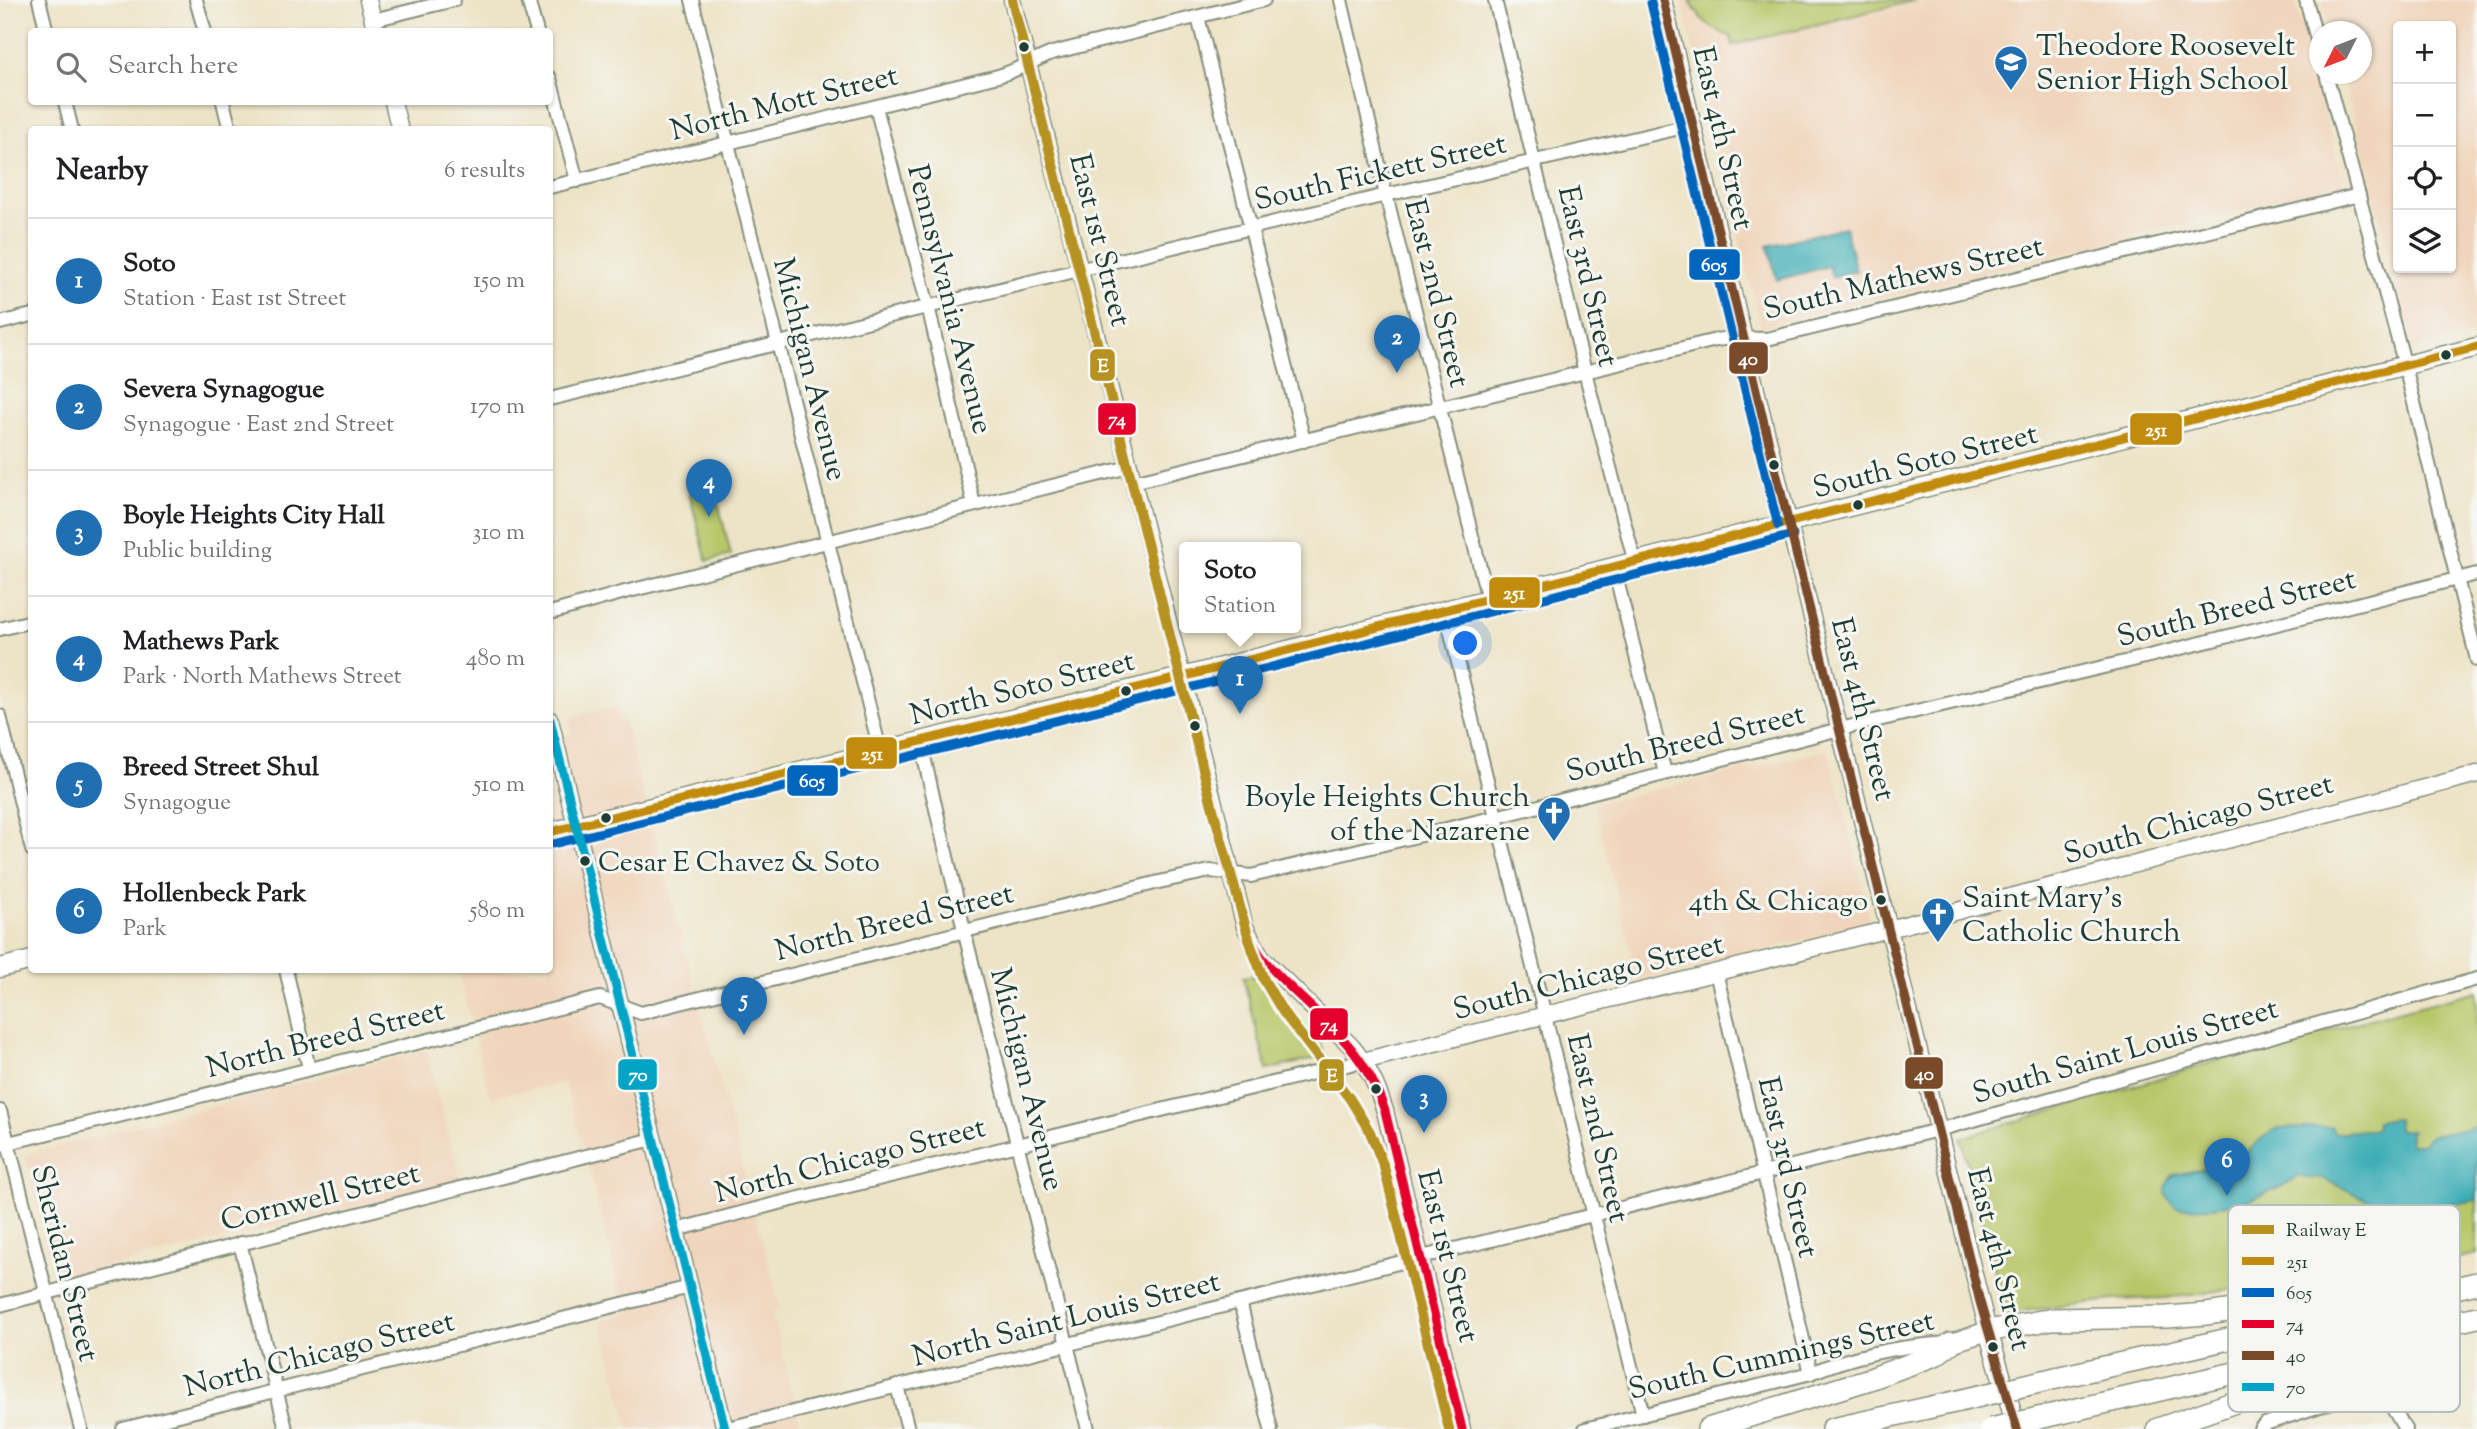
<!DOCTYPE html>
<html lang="en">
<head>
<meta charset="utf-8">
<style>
	:root { --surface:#fff; --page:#f2f2f2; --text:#202124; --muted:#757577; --line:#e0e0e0; --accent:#1f6fb2 }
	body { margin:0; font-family:"Sorts Mill Goudy",serif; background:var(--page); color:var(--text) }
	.controls { position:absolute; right:21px; top:21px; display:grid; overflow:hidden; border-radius:7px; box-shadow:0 2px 5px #0004 }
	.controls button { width:63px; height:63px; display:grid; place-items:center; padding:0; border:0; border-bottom:2px solid var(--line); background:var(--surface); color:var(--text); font:35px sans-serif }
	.compass { position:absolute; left:2309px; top:21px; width:63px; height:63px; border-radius:50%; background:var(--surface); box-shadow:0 2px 5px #0004; rotate:228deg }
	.you { position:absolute; left:1466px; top:644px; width:24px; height:24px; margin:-18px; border:5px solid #fff; border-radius:50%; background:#1a73e8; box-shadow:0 0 0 10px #1a73e833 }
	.badge { display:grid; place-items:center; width:46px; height:46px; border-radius:50%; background:var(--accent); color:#fff; font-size:23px; font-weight:700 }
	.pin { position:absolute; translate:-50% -58px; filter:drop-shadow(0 2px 4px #0008) }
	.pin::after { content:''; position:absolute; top:37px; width:24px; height:21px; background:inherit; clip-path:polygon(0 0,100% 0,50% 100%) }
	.popup { position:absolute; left:1179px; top:542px; width:122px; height:91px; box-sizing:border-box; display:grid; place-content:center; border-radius:7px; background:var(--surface); filter:drop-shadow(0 2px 5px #0005); font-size:23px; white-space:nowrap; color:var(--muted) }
	.popup b { font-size:26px; color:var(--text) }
	.popup::after { content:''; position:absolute; left:50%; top:100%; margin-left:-14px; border:14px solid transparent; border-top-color:var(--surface) }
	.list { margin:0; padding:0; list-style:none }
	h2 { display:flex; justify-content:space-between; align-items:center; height:91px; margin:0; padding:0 28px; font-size:30px }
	h2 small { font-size:23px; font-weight:400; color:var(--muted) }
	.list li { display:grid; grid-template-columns:46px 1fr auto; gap:21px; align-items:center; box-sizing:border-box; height:126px; padding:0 28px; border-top:2px solid var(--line) }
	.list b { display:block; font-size:26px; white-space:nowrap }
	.list p { margin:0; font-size:23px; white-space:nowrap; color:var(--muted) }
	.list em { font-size:23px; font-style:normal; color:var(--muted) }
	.icon { flex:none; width:38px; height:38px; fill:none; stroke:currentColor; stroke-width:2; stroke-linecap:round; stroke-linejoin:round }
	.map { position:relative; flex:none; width:2477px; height:1429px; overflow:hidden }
	.search { position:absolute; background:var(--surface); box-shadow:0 2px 5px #0004; left:28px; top:28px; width:525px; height:77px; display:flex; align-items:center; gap:18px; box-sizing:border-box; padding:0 24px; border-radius:7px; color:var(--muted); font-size:26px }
	.panel { position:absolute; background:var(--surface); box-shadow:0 2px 5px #0004; left:28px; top:126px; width:525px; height:847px; border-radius:7px }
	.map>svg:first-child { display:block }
	.built { fill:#f0d5bc; fill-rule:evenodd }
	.green { fill:#b7c668; stroke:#6b824e; stroke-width:2 }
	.water { fill:#3cadb6; stroke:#2e7575; stroke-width:2 }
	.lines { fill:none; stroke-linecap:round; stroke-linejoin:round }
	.street-casing { stroke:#86907d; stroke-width:16 }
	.secondary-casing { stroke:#86907d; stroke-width:19 }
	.primary-casing { stroke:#86907d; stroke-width:21 }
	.highway-casing { stroke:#86907d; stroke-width:24 }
	.street { stroke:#fff; stroke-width:12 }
	.secondary { stroke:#fff; stroke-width:16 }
	.primary { stroke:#fff; stroke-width:18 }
	.highway { stroke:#fff; stroke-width:21 }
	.highway-bridge-casing { stroke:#86907d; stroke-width:24; stroke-linecap:butt }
	.highway-bridge { stroke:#fff; stroke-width:21 }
	.bus-1-casing { stroke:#f6f6f2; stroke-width:14 }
	.bus-2-casing { stroke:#f6f6f2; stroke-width:14 }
	.bus-3-casing { stroke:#f6f6f2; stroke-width:14 }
	.bus-4-casing { stroke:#f6f6f2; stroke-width:14 }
	.bus-5-casing { stroke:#f6f6f2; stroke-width:14 }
	.bus-1 { stroke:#c18c0d; stroke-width:9 }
	.bus-2 { stroke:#0065bd; stroke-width:9 }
	.bus-3 { stroke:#e4002b; stroke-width:9 }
	.bus-4 { stroke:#7a4b2a; stroke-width:9 }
	.bus-5 { stroke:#02a4c6; stroke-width:9 }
	.rail-1-casing { stroke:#f6f6f2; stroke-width:16 }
	.rail-1 { stroke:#b69220; stroke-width:10 }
	.bus-dot { fill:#1f3d34; stroke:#f6f6f2; stroke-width:2.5 }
	.labels { text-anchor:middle; stroke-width:6; stroke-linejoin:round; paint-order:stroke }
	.bus-label { font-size:28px; fill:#1f3d34; stroke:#f6f6f2; text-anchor:start }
	.poi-label { font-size:30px; fill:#1f3d34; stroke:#f6f6f2; text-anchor:start }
	.street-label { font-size:30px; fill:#1f3d34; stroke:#f6f6f2 }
	.key { fill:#f6f6f2; stroke:#b6beb9; stroke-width:2 }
	.key-label { font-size:19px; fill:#1f3d34 }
	.line-badge { stroke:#f6f6f2; stroke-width:2.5 }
	.badge-label { font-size:19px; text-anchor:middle; font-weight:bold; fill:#fff }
</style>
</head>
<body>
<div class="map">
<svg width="2477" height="1429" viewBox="0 0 2477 1429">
	<rect width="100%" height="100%" fill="#f6f6f2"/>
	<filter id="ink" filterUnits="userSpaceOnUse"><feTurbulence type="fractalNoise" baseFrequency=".0143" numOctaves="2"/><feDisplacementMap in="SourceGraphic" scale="14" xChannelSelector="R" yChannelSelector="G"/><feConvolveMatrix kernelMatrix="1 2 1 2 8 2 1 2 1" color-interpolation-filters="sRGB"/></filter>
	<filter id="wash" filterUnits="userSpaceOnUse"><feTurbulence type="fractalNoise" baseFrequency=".00686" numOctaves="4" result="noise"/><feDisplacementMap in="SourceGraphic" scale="28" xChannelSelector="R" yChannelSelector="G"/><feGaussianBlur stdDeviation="1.57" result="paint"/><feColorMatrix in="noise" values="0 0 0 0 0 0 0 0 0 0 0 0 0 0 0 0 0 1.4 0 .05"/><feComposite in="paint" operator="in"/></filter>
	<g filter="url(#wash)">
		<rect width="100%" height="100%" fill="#ede3c6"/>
		<!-- built -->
		<g class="built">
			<polygon points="1681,0 2295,0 2343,184 1761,328"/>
			<path d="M 2322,0 L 2477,0 L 2477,332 L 2414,348 L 2342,74 L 2362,74 L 2362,32 L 2331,31 ZM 2451,26 L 2451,268 L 2398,268 L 2398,26 Z"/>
			<polygon points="617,707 620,722 624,721 780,1307 772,1313 801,1429 629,1429 601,1320 626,1314 589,1167 564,1083 490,1097 458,970 550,970 550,741 573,734 569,719"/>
			<polygon points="1829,750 1871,924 1638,980 1594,804"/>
			<polygon points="425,1050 461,1181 56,1280 26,1155"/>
		</g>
		<!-- green -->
		<g class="green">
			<path d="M 1690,0 L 1916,0 L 1733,45 L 1731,36 C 1713,32 1697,17 1690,0 Z"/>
			<polygon points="711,474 731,555 707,561 686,480"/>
			<polygon points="1253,975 1321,1045 1323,1049 1322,1057 1267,1070 1243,977"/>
			<polygon points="2477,991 2477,1254 2388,1274 2337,1271 2199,1294 2165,1298 2112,1300 2006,1313 1961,1138 2253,1050"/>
		</g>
		<!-- water -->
		<g class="water">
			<polygon points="1845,227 1856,271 1832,277 1829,266 1777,280 1768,246"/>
			<path d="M 2397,1119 L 2398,1130 L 2413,1130 L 2410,1131 L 2410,1144 L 2422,1144 L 2431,1136 L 2477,1127 L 2477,1200 L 2410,1212 L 2393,1212 L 2324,1179 L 2305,1178 L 2297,1175 C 2289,1184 2280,1187 2269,1192 C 2238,1205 2210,1210 2177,1207 C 2164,1198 2162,1187 2173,1175 L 2229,1164 L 2244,1155 L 2261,1139 L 2276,1129 L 2332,1127 L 2333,1133 L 2376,1129 L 2377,1121 Z"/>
		</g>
	</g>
	<g filter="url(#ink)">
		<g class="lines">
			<!-- street casing -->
			<g class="street-casing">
				<g id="street">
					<polyline points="39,0 47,32"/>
					<polyline points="196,0 205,32"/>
					<polyline points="528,0 537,32"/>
					<polyline points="692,0 880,750"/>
					<polyline points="1341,0 1386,195 1488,599"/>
					<polyline points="1495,0 1585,372 1635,563"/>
					<polyline points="2306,0 2320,50"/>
					<polyline points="1198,17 1304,441"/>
					<polyline points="373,20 454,0"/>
					<polyline points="2326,74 2405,366 2477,660"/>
					<polyline points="550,78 577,181"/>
					<polyline points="65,102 72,130"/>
					<polyline points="223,102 230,130"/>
					<polyline points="876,107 928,306 974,505"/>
					<path d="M 550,187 L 998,76 C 1017,71 1034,60 1052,53 L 1264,0"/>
					<polyline points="0,323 32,315"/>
					<polyline points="550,399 1386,195 1693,125"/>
					<polyline points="1133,482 1716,340 1731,338 1767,339 2359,195"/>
					<polyline points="1614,568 1665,773"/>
					<polyline points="1445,609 1643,1415"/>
					<polyline points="550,613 625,592 1129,467"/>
					<polyline points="0,629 32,621"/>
					<polyline points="0,716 32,850"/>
					<polyline points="920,740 964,930 1088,1429"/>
					<polyline points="286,970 309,1068"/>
					<polyline points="1716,972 1811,1373"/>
					<polyline points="0,1111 81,1429"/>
					<polyline points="0,1145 600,998 641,1013 1159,882 1210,871 1251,876 1496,817 1840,729 2133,660 2477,574"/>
					<polyline points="676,1230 771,1205 1363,1061"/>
					<polyline points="240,1243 286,1429"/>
					<polyline points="1240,1302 1271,1429"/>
					<polyline points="0,1305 653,1139"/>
					<polyline points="897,1386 908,1429"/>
					<polyline points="123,1429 690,1287"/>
					<polyline points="724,1429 1938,1130 2477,979"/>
					<path d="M 1585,1429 L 1811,1373 C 1853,1355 1902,1346 1947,1343"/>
					<path d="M 2260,1429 L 2265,1424 L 2366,1391 C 2387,1391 2395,1413 2405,1429"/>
				</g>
			</g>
			<!-- secondary casing -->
			<g class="secondary-casing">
				<g id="secondary">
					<polyline points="368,0 376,32"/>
					<path d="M 1012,0 L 1245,927 L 1262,958 L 1351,1046 C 1368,1066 1377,1086 1385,1111 L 1462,1429"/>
					<polyline points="1663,0 1764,423 1988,1331"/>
					<polyline points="393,102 400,130"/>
					<polyline points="550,720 725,1429"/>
					<polyline points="1363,1061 1889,929 2477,774"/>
				</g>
			</g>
			<!-- primary casing -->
			<g class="primary-casing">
				<g id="primary">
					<polyline points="550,832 1182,677 2477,347"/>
					<polyline points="0,968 32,960"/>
					<polyline points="1951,1343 1988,1331 2017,1429"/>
				</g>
			</g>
			<!-- highway casing -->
			<g class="highway-casing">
				<g id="highway">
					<polyline points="1988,1331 2052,1319 2167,1317 2206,1314 2383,1289 2430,1292"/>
					<polyline points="2056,1378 2477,1283"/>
					<polyline points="2056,1414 2477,1317"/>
					<polyline points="1708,1429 1870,1379 1935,1355 1951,1343"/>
					<polyline points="1832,1429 1959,1401"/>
					<polyline points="2158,1429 2238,1401 2436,1338"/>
				</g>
			</g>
			<!-- street -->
			<use href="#street" class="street"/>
			<!-- secondary -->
			<use href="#secondary" class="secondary"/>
			<!-- primary -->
			<use href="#primary" class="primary"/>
			<!-- highway -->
			<use href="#highway" class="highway"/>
			<!-- highway-bridge casing -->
			<g class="highway-bridge-casing">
				<g id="highway-bridge">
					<polyline points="1959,1401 2056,1378"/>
					<polyline points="1991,1429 2056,1414"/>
				</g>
			</g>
			<!-- highway-bridge -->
			<use href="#highway-bridge" class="highway-bridge"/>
			<!-- bus-1 casing -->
			<g class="bus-1-casing">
				<polyline id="bus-1" points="550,832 1182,677 2477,347"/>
			</g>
			<!-- bus-2 casing -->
			<g class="bus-2-casing">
				<g id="bus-2">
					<polyline points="1651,3 1778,526"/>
					<polyline points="553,844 1185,689 1793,535"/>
				</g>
			</g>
			<!-- bus-3 casing -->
			<g class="bus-3-casing">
				<path id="bus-3" d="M 1012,0 L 1245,927 C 1251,938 1256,951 1264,960 C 1311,1014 1361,1038 1385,1111 L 1462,1429"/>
			</g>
			<!-- bus-4 casing -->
			<g class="bus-4-casing">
				<polyline id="bus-4" points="1663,0 1764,423 1980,1302 2017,1429"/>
			</g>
			<!-- bus-5 casing -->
			<g class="bus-5-casing">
				<polyline id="bus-5" points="550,720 725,1429"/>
			</g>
			<!-- bus-1 -->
			<use href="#bus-1" class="bus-1"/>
			<!-- bus-2 -->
			<use href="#bus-2" class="bus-2"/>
			<!-- bus-3 -->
			<use href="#bus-3" class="bus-3"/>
			<!-- bus-4 -->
			<use href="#bus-4" class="bus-4"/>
			<!-- bus-5 -->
			<use href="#bus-5" class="bus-5"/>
			<!-- rail-1 casing -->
			<g class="rail-1-casing">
				<polyline id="rail-1" points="1012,0 1213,809 1250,943 1264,980 1283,1012 1350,1099 1370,1132 1384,1167 1449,1429"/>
			</g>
			<!-- rail-1 -->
			<use href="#rail-1" class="rail-1"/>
		</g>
	</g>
	<!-- icons -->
	<defs>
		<g id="school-pin" transform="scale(1.75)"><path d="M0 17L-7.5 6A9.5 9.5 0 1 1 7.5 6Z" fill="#1f6fb2" stroke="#f6f6f2"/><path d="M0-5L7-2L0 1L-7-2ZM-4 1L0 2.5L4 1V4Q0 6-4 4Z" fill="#fff"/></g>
		<g id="church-pin" transform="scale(1.75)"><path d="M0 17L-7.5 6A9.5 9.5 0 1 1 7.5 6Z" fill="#1f6fb2" stroke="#f6f6f2"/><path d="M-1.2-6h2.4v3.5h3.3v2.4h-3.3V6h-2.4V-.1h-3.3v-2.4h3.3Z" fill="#fff"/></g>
	</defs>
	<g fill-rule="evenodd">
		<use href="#school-pin" x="2011" y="62"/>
		<use href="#church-pin" x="1554" y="813"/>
		<use href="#church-pin" x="1938" y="914"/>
	</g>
	<!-- markers -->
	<g class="bus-dot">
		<circle cx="1024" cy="47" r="6"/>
		<circle cx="2446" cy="355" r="6"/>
		<circle cx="1774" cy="465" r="6"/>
		<circle cx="1858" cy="505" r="6"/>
		<circle cx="1126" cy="691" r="6"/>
		<circle cx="1195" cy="726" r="6"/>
		<circle cx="606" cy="818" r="6"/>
		<circle cx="585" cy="861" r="6"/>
		<circle cx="1881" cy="900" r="6"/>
		<circle cx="1376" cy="1089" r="6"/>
		<circle cx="1993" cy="1347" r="6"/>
	</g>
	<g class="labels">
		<!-- bus labels -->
		<g class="bus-label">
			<text x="598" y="871">Cesar E Chavez &amp; Soto</text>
			<text x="1868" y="910" text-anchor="end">4th &amp; Chicago</text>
		</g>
		<!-- poi labels -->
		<g class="poi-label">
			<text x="2036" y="55">Theodore Roosevelt<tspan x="2036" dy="34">Senior High School</tspan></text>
			<text x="1530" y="806" text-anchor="end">Boyle Heights Church<tspan x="1530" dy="34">of the Nazarene</tspan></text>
			<text x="1962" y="907">Saint Mary's<tspan x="1962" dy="34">Catholic Church</tspan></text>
		</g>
		<!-- street labels -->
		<g class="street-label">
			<text transform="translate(784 102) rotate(-14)" y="10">North Mott Street</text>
			<text transform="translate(1724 138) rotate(77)" y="10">East 4th Street</text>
			<text transform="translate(1380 171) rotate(-13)" y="10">South Fickett Street</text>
			<text transform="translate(1101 240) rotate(76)" y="10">East 1st Street</text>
			<text transform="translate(1589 276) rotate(77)" y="10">East 3rd Street</text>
			<text transform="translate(1903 277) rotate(-13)" y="10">South Mathews Street</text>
			<text transform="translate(1438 293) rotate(76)" y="10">East 2nd Street</text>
			<text transform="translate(951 299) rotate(76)" y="10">Pennsylvania Avenue</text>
			<text transform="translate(811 369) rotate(76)" y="10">Michigan Avenue</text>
			<text transform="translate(1925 460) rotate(-14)" y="10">South Soto Street</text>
			<text transform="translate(2236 607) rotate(-14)" y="10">South Breed Street</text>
			<text transform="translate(1022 687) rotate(-14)" y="10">North Soto Street</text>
			<text transform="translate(1864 709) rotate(76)" y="10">East 4th Street</text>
			<text transform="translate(1685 742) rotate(-14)" y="10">South Breed Street</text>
			<text transform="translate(2198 818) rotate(-15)" y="10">South Chicago Street</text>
			<text transform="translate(894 921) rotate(-14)" y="10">North Breed Street</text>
			<text transform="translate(1588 976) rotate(-14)" y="10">South Chicago Street</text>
			<text transform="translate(325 1038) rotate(-14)" y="10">North Breed Street</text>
			<text transform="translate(2125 1050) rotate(-16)" y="10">South Saint Louis Street</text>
			<text transform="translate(1028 1079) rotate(76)" y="10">Michigan Avenue</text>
			<text transform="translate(1599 1128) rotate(77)" y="10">East 2nd Street</text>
			<text transform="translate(850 1159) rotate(-14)" y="10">North Chicago Street</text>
			<text transform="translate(1789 1167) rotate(77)" y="10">East 3rd Street</text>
			<text transform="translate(320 1196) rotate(-14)" y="10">Cornwell Street</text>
			<text transform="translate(1449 1256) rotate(76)" y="10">East 1st Street</text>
			<text transform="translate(2000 1259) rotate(76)" y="10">East 4th Street</text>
			<text transform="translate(66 1263) rotate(76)" y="10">Sheridan Street</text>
			<text transform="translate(1066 1318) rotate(-14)" y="10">North Saint Louis Street</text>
			<text transform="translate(319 1353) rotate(-14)" y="10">North Chicago Street</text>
			<text transform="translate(1781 1354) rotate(-13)" y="10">South Cummings Street</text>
		</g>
	</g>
	<!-- legend -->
	<rect x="2228" y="1205" width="232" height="207" rx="10" class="key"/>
	<rect x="2242" y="1225" width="32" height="9" fill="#b69220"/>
	<rect x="2242" y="1257" width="32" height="8" fill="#c18c0d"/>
	<rect x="2242" y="1288" width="32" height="9" fill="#0065bd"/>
	<rect x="2242" y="1320" width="32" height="8" fill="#e4002b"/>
	<rect x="2242" y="1351" width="32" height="9" fill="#7a4b2a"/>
	<rect x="2242" y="1383" width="32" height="8" fill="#02a4c6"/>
	<g class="key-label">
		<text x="2286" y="1236">Railway E</text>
		<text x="2286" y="1268">251</text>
		<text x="2286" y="1299">605</text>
		<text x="2286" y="1331">74</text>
		<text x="2286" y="1362">40</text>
		<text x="2286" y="1394">70</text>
	</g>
	<g class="line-badge">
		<rect x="1688" y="248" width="53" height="33" rx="7" fill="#0065bd"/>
		<rect x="1728" y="341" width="41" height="34" rx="7" fill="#7a4b2a"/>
		<rect x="1089" y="348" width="27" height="34" rx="7" fill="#b69220"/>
		<rect x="1097" y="402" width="40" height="34" rx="7" fill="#e4002b"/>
		<rect x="2129" y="412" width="54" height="34" rx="7" fill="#c18c0d"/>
		<rect x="1488" y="576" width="53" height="33" rx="7" fill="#c18c0d"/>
		<rect x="845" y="736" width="53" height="34" rx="7" fill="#c18c0d"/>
		<rect x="786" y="764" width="53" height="33" rx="7" fill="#0065bd"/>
		<rect x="1309" y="1007" width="40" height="34" rx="7" fill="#e4002b"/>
		<rect x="1904" y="1056" width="40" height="34" rx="7" fill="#7a4b2a"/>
		<rect x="617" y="1058" width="41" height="33" rx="7" fill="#02a4c6"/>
		<rect x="1318" y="1058" width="27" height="34" rx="7" fill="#b69220"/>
	</g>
	<g class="badge-label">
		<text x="1714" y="271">605</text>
		<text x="1748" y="365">40</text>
		<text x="1103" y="372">E</text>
		<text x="1117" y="425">74</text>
		<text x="2156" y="436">251</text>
		<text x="1514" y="599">251</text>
		<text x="872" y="760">251</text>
		<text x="812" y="787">605</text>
		<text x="1329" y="1031">74</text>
		<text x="1924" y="1080">40</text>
		<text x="638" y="1081">70</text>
		<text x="1332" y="1082">E</text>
	</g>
</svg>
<div class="controls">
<button>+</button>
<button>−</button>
<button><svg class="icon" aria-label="locate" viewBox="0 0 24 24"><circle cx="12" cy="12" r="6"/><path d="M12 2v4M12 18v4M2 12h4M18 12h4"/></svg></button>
<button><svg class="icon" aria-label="layers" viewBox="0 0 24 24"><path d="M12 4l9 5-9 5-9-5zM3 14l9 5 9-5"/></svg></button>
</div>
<svg class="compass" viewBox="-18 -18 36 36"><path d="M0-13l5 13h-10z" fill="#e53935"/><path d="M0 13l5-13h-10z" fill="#757577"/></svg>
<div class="you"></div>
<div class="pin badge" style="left:1240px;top:714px">1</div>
<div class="popup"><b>Soto</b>Station</div>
<div class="pin badge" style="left:1397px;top:373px">2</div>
<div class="pin badge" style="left:1424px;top:1133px">3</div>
<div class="pin badge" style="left:709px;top:517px">4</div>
<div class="pin badge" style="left:744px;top:1035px">5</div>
<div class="pin badge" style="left:2227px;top:1196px">6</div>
<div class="search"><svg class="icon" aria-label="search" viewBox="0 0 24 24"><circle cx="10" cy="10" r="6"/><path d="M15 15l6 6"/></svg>Search here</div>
<section class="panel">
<h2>Nearby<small>6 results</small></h2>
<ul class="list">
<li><span class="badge">1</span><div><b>Soto</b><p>Station · East 1st Street</p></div><em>150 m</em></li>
<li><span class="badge">2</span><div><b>Severa Synagogue</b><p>Synagogue · East 2nd Street</p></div><em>170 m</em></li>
<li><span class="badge">3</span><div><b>Boyle Heights City Hall</b><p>Public building</p></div><em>310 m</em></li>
<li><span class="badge">4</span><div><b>Mathews Park</b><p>Park · North Mathews Street</p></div><em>480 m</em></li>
<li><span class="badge">5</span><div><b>Breed Street Shul</b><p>Synagogue</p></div><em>510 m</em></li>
<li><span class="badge">6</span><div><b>Hollenbeck Park</b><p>Park</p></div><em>580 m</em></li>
</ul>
</section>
</div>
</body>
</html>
